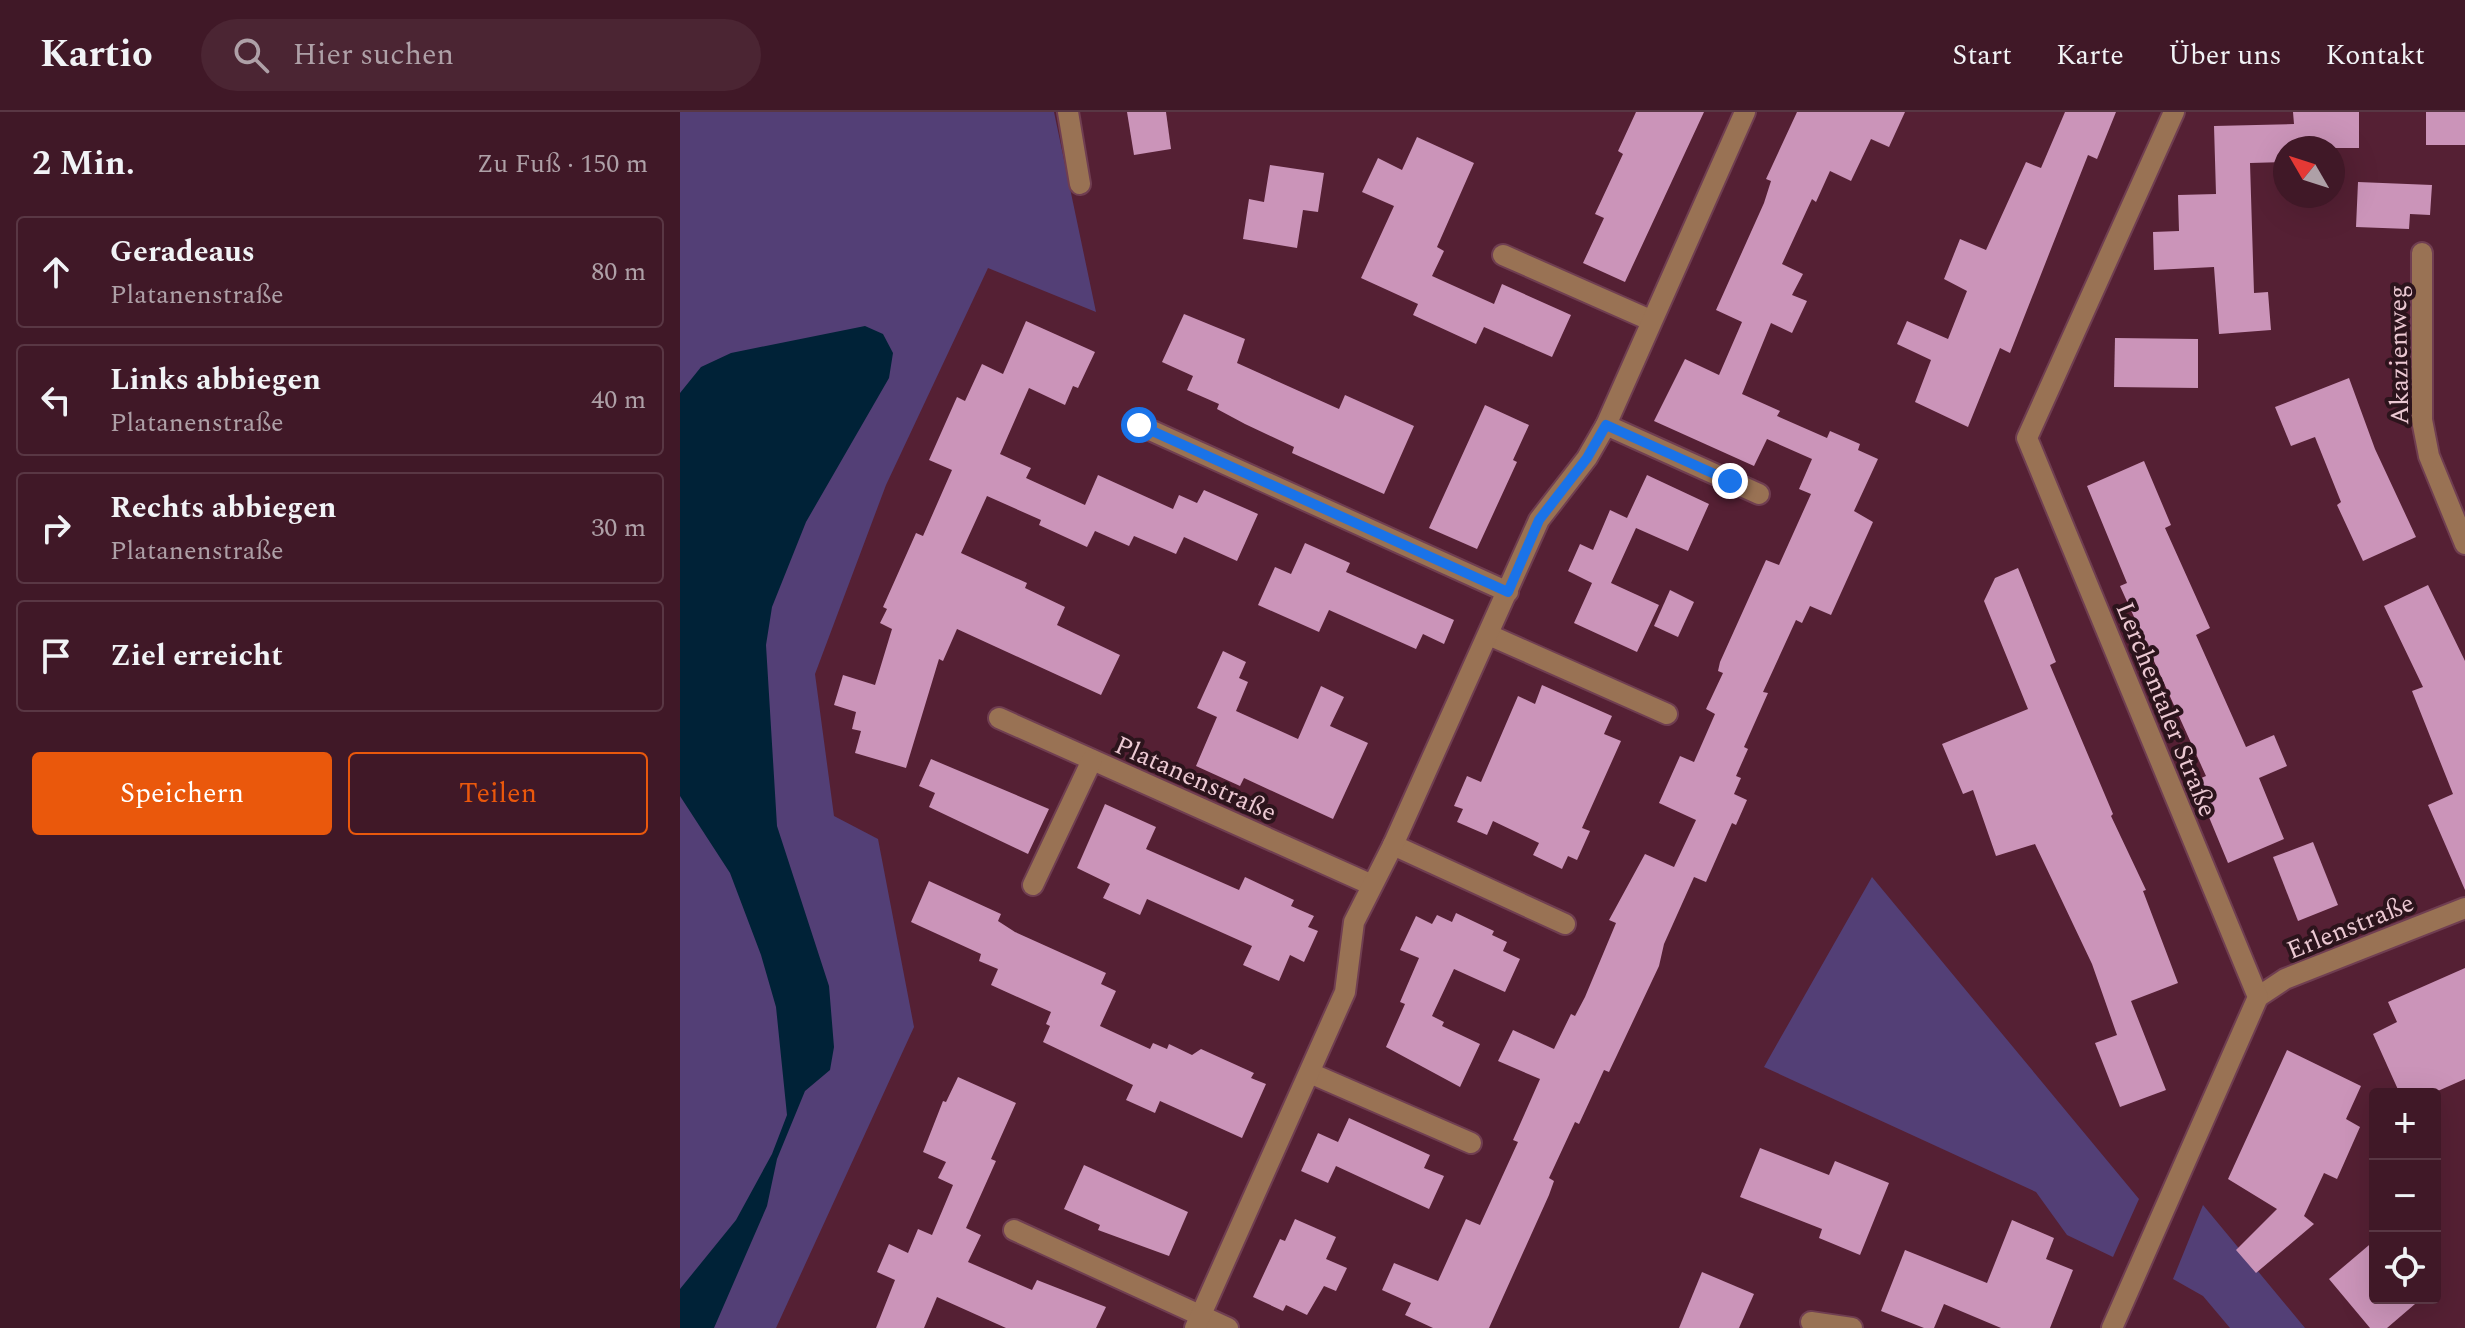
<!DOCTYPE html>
<html lang="de">
<head>
<meta charset="utf-8">
<style>
	:root { --surface:#401827; --page:#4b2533; --text:#f1f3f6; --muted:#aea0a7; --line:#593744; --accent:#ea580c }
	body { margin:0; font-family:Spectral,serif; background:var(--page); color:var(--text) }
	.controls { position:absolute; right:24px; bottom:24px; display:grid; overflow:hidden; border-radius:8px; box-shadow:0 8px 32px #0002 }
	.controls button { width:72px; height:72px; display:grid; place-items:center; padding:0; border:0; border-bottom:2px solid var(--line); background:var(--surface); color:var(--text); font:40px sans-serif }
	.compass { position:absolute; left:1593px; top:24px; width:72px; height:72px; border-radius:50%; background:var(--surface); box-shadow:0 8px 32px #0002; rotate:309deg }
	.stop { position:absolute; width:24px; height:24px; margin:-18px; border:6px solid #1a73e8; border-radius:50%; background:#fff }
	.stop.end { background:#1a73e8; border-color:#fff; box-shadow:0 2px 8px #0008 }
	.list { margin:0; padding:0; list-style:none }
	h2 { display:flex; justify-content:space-between; align-items:center; height:104px; margin:0; padding:0 32px; font-size:34px }
	h2 small { font-size:26px; font-weight:400; color:var(--muted) }
	.list li { display:grid; grid-template-columns:52px 1fr auto; gap:24px; align-items:center; box-sizing:border-box; height:112px; margin:0 16px 16px; padding:0 16px; border:2px solid var(--line); border-radius:8px }
	.list b { display:block; font-size:30px; white-space:nowrap }
	.list p { margin:0; font-size:26px; white-space:nowrap; color:var(--muted) }
	.list em { font-size:26px; font-style:normal; color:var(--muted) }
	.actions { display:flex; gap:16px; padding:24px 32px }
	.actions a { flex:1; padding:18px 0; border:2px solid var(--accent); border-radius:8px; text-align:center; font-size:28px; color:var(--accent) }
	.actions .main { background:var(--accent); color:#fff }
	.icon { flex:none; width:44px; height:44px; fill:none; stroke:currentColor; stroke-width:2; stroke-linecap:round; stroke-linejoin:round }
	.map { position:relative; flex:none; width:1785px; height:1216px; overflow:hidden }
	header { display:flex; align-items:center; gap:48px; box-sizing:border-box; height:112px; padding:0 40px; background:var(--surface); border-bottom:2px solid var(--line) }
	header strong { font-size:38px }
	nav { display:flex; gap:44px; margin-inline-start:auto; font-size:28px }
	.search { width:560px; height:72px; background:var(--page); display:flex; align-items:center; gap:20px; box-sizing:border-box; padding:0 28px; border-radius:44px; color:var(--muted); font-size:30px }
	main { display:flex }
	aside { flex:1; background:var(--surface) }
	.map>svg:first-child { display:block }
	.green { fill:#533f76 }
	.water { fill:#002237 }
	.building { fill:#cb94b9 }
	.lines { fill:none; stroke-linecap:round; stroke-linejoin:round }
	.minor-casing { stroke:#703e51; stroke-width:24 }
	.minor { stroke:#997254; stroke-width:20 }
	.route { stroke:#1a73e8; stroke-width:10 }
	.labels { text-anchor:middle; stroke-width:8; stroke-linejoin:round; paint-order:stroke }
	.street-label { font-size:26px; fill:#ecc9d3; stroke:#2c141c }
</style>
</head>
<body>
<header>
<strong>Kartio</strong>
<div class="search"><svg class="icon" aria-label="search" viewBox="0 0 24 24"><circle cx="10" cy="10" r="6"/><path d="M15 15l6 6"/></svg>Hier suchen</div>
<nav><a>Start</a><a>Karte</a><a>Über uns</a><a>Kontakt</a></nav>
</header>
<main>
<aside>
<h2>2 Min.<small>Zu Fuß · 150 m</small></h2>
<ul class="list">
<li><svg class="icon" aria-label="ahead" viewBox="0 0 24 24"><path d="M12 20V5M6 11l6-6 6 6"/></svg><div><b>Geradeaus</b><p>Platanenstraße</p></div><em>80 m</em></li>
<li><svg class="icon" aria-label="left" viewBox="0 0 24 24"><path d="M17 20v-9H6M10 6l-5 5 5 5"/></svg><div><b>Links abbiegen</b><p>Platanenstraße</p></div><em>40 m</em></li>
<li><svg class="icon" aria-label="right" viewBox="0 0 24 24"><path d="M7 20v-9h11M14 6l5 5-5 5"/></svg><div><b>Rechts abbiegen</b><p>Platanenstraße</p></div><em>30 m</em></li>
<li><svg class="icon" aria-label="arrive" viewBox="0 0 24 24"><path d="M6 21V4h12l-3 4 3 4H6"/></svg><div><b>Ziel erreicht</b></div></li>
</ul>
<div class="actions"><a class="main">Speichern</a><a>Teilen</a></div>
</aside>
<div class="map">
<svg width="1785" height="1216" viewBox="0 0 1785 1216">
	<rect width="100%" height="100%" fill="#552034"/>
	<!-- green -->
	<g class="green">
		<polygon points="0,0 374,0 416,200 308,156 206,373 135,562 154,704 198,727 234,915 96,1216 0,1216"/>
		<polygon points="1192,765 1459,1087 1433,1145 1387,1123 1356,1080 1084,955"/>
		<polygon points="1523,1093 1625,1216 1550,1216 1523,1184 1493,1167"/>
	</g>
	<!-- water -->
	<polygon class="water" points="185,214 203,222 213,241 209,266 126,410 92,495 86,533 97,714 149,874 154,935 150,958 125,979 97,1047 87,1094 34,1216 0,1216 0,1177 56,1108 92,1042 107,1003 96,895 81,843 50,761 0,684 0,281 21,255 51,241"/>
	<!-- building -->
	<g class="building">
		<polygon points="447,0 486,0 491,37 454,43"/>
		<polygon points="956,0 1024,0 945,170 903,151 924,106 915,102 943,42 938,39"/>
		<polygon points="1117,0 1225,0 1209,35 1191,27 1171,69 1150,59 1136,90 1132,87 1102,152 1123,162 1112,183 1127,189 1112,221 1091,211 1062,282 1100,299 1097,304 1147,326 1150,319 1180,332 1178,338 1198,347 1174,399 1193,410 1151,503 1130,494 1122,511 1116,508 1083,580 1088,581 1064,635 1068,637 1056,664 1061,666 1054,682 1067,688 1056,713 1052,711 1026,770 1014,765 984,832 979,854 929,960 924,958 899,1012 895,1010 869,1066 874,1069 869,1083 809,1216 753,1216 725,1203 731,1191 702,1178 714,1151 758,1169 786,1107 800,1113 838,1030 833,1028 860,967 818,949 833,918 874,937 891,902 895,904 905,885 936,811 929,808 965,742 994,755 1016,708 979,691 1000,644 1014,650 1035,602 1026,597 1043,561 1038,559 1040,550 1086,448 1099,453 1131,382 1119,377 1132,347 1087,327 1074,354 974,309 1005,247 1039,263 1062,210 1036,198 1084,91 1091,69 1086,67"/>
		<polygon points="1385,0 1436,0 1417,47 1408,43 1330,241 1320,236 1288,315 1235,290 1251,248 1217,232 1227,209 1268,227 1287,179 1264,167 1280,127 1306,138 1346,50 1361,56"/>
		<polygon points="1613,0 1679,0 1679,36 1605,36 1605,50 1570,51 1574,181 1588,180 1591,218 1539,222 1534,155 1474,158 1473,120 1499,119 1498,83 1536,82 1534,14 1614,12"/>
		<rect x="1746" y="0" width="39" height="33"/>
		<polygon points="737,25 794,51 757,135 764,139 752,164 814,192 822,172 891,203 872,245 804,215 796,232 733,203 738,192 681,166 714,94 682,80 698,46 722,58"/>
		<polygon points="590,53 644,61 638,100 623,98 617,136 563,127 569,87 584,90"/>
		<polygon points="1678,70 1752,73 1750,103 1730,102 1729,117 1676,115"/>
		<polygon points="504,202 565,227 557,251 659,297 665,283 734,314 704,382 612,341 614,335 565,312 537,297 539,292 507,278 513,264 482,250"/>
		<polygon points="346,209 415,240 398,276 393,274 385,293 349,276 320,342 351,356 346,366 405,393 418,363 493,397 499,383 517,391 524,378 578,402 557,449 504,425 496,442 454,424 449,434 415,419 407,435 359,413 361,408 307,384 281,441 347,471 345,476 385,495 377,513 440,543 421,583 277,517 263,549 259,547 226,656 175,641 181,619 172,617 176,600 154,593 163,563 195,573 212,517 200,511 207,497 203,495 236,421 243,424 272,358 249,348 277,285 285,289 302,252 323,262"/>
		<polygon points="1435,226 1518,227 1518,276 1434,275"/>
		<polygon points="1669,266 1695,337 1736,425 1683,449 1657,393 1661,390 1635,325 1611,334 1595,295"/>
		<polygon points="805,293 849,313 833,348 837,350 797,437 749,416"/>
		<polygon points="1464,349 1491,413 1485,416 1530,516 1516,523 1566,635 1594,623 1607,654 1579,666 1604,727 1548,751 1514,669 1526,664 1440,474 1447,471 1407,374"/>
		<polygon points="967,363 1029,392 1008,439 956,416 931,471 979,493 957,540 894,511 912,471 888,459 900,432 913,438 930,398 947,406"/>
		<polygon points="625,431 670,451 666,460 774,508 764,532 743,522 736,537 649,498 639,520 578,493 595,455 611,462"/>
		<polygon points="1338,456 1376,550 1370,553 1433,702 1431,704 1466,778 1463,779 1498,871 1451,889 1486,978 1440,995 1415,931 1437,923 1412,852 1355,732 1316,744 1293,678 1283,682 1262,632 1348,597 1304,489 1315,466"/>
		<polygon points="1748,473 1785,549 1785,778 1748,693 1773,682 1732,579 1743,575 1704,494"/>
		<polygon points="990,478 1014,490 998,525 974,514"/>
		<polygon points="543,539 566,550 559,566 568,570 556,599 618,627 641,574 664,585 650,614 688,631 653,707 564,666 560,674 516,654 537,605 517,596"/>
		<polygon points="862,573 932,604 924,622 941,629 902,716 910,719 897,748 888,744 882,757 853,743 859,731 813,709 807,723 777,710 783,697 774,694 787,664 801,670 838,584 855,592"/>
		<polygon points="251,647 369,697 348,742 249,695 255,681 239,674"/>
		<polygon points="425,692 476,715 466,737 559,778 565,765 614,788 611,794 634,804 628,815 638,819 624,850 610,843 599,869 563,853 572,834 467,787 460,803 423,786 430,772 397,756"/>
		<polygon points="1633,730 1658,793 1618,809 1593,745"/>
		<polygon points="249,769 321,802 318,809 335,820 426,861 421,872 436,879 420,914 470,937 473,931 487,937 489,932 512,943 521,937 574,961 571,966 586,972 562,1026 480,989 475,1001 446,988 453,973 363,930 370,914 366,912 371,900 311,873 318,857 299,849 301,842 231,810"/>
		<polygon points="776,801 814,819 812,823 827,830 823,839 840,847 825,880 774,857 752,904 764,910 762,914 800,932 780,975 706,935 725,892 720,890 739,846 720,838 736,804 752,812 757,803 772,810"/>
		<polygon points="1785,856 1785,967 1751,982 1720,982 1693,922 1717,910 1708,890"/>
		<polygon points="1607,938 1681,974 1666,1007 1680,1015 1657,1067 1644,1061 1624,1104 1634,1112 1576,1161 1556,1138 1597,1097 1548,1067"/>
		<polygon points="278,965 336,991 311,1047 316,1049 286,1116 301,1123 288,1150 352,1178 357,1168 426,1195 416,1216 326,1216 257,1185 244,1216 196,1216 215,1168 197,1160 209,1132 228,1141 238,1117 252,1123 273,1073 258,1066 266,1050 243,1040 263,989 266,990"/>
		<polygon points="669,1006 750,1043 744,1056 764,1064 749,1097 656,1054 648,1071 621,1059 638,1021 658,1030"/>
		<polygon points="1080,1036 1149,1063 1155,1049 1209,1071 1180,1143 1139,1126 1142,1117 1060,1085"/>
		<polygon points="404,1053 508,1100 489,1144 418,1118 420,1113 384,1097"/>
		<polygon points="615,1107 656,1125 646,1147 667,1156 656,1179 644,1174 627,1203 606,1193 603,1199 573,1185 600,1127 605,1129"/>
		<polygon points="1332,1108 1374,1126 1366,1147 1393,1158 1370,1216 1321,1216 1264,1192 1254,1216 1244,1216 1201,1199 1225,1138 1307,1171"/>
		<polygon points="1695,1128 1695,1186 1742,1186 1707,1216 1690,1216 1649,1167"/>
		<polygon points="1022,1160 1074,1182 1059,1216 999,1216"/>
	</g>
	<g class="lines">
		<!-- minor casing -->
		<g class="minor-casing">
			<g id="minor">
				<polyline points="388,0 400,72"/>
				<polyline points="1742,141 1742,308 1749,344 1785,432"/>
				<polyline points="823,143 970,208"/>
				<polyline points="459,313 828,480"/>
				<polyline points="926,313 1079,382"/>
				<polyline points="809,523 987,602"/>
				<polyline points="319,606 692,773"/>
				<polyline points="713,733 885,812"/>
				<polyline points="353,773 412,648"/>
				<polyline points="1578,885 1605,867 1785,796"/>
				<polyline points="630,961 791,1031"/>
				<polyline points="334,1118 548,1216"/>
				<polyline points="1131,1210 1172,1216"/>
				<polyline points="515,1216 665,880 674,810 713,733 859,408 907,346 926,313 1065,0"/>
				<polyline points="1432,1216 1578,885 1347,326 1494,0"/>
			</g>
		</g>
		<!-- minor -->
		<use href="#minor" class="minor"/>
	</g>
	<g class="lines">
		<!-- route -->
		<polyline class="route" points="459,313 828,480 859,408 907,346 926,313 1050,369"/>
	</g>
	<g class="labels">
		<!-- street labels -->
		<g class="street-label">
			<text transform="translate(1718 243) rotate(-91)" y="9">Akazienweg</text>
			<text transform="translate(1487 597) rotate(68)" y="9">Lerchentaler Straße</text>
			<text transform="translate(516 666) rotate(24)" y="9">Platanenstraße</text>
			<text transform="translate(1670 814) rotate(-22)" y="9">Erlenstraße</text>
		</g>
	</g>
</svg>
<div class="controls">
<button>+</button>
<button>−</button>
<button><svg class="icon" aria-label="locate" viewBox="0 0 24 24"><circle cx="12" cy="12" r="6"/><path d="M12 2v4M12 18v4M2 12h4M18 12h4"/></svg></button>
</div>
<svg class="compass" viewBox="-18 -18 36 36"><path d="M0-13l5 13h-10z" fill="#e53935"/><path d="M0 13l5-13h-10z" fill="#aea0a7"/></svg>
<div class="stop" style="left:459px;top:313px"></div>
<div class="stop end" style="left:1050px;top:369px"></div>
</div>
</main>
</body>
</html>
